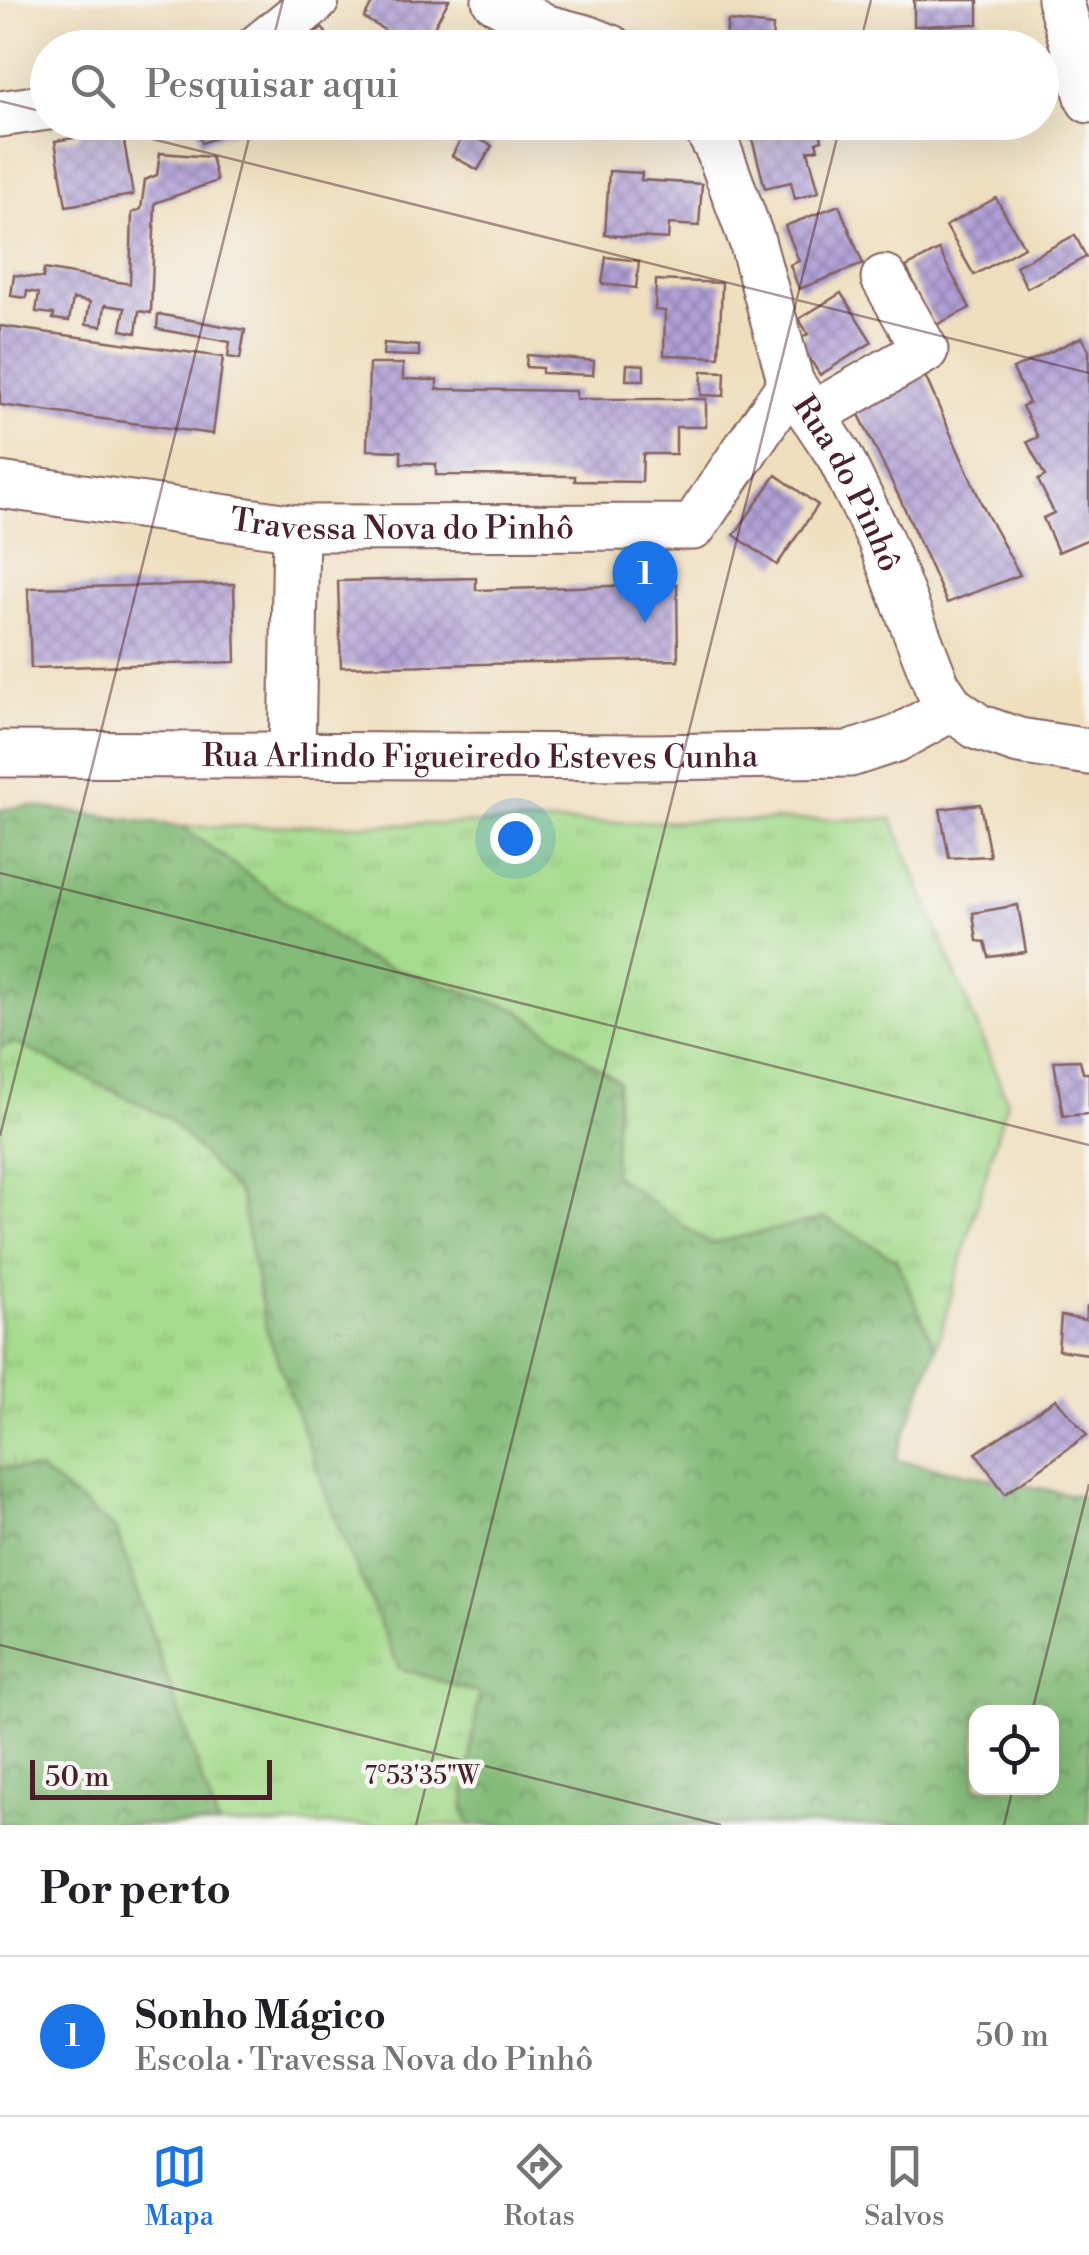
<!DOCTYPE html>
<html lang="pt">
<head>
<meta charset="utf-8">
<style>
	:root { --surface:#fff; --page:#f2f2f2; --text:#202124; --muted:#757577; --line:#e0e0e0; --accent:#1a73e8 }
	body { margin:0; font-family:"Libre Bodoni",serif; background:var(--page); color:var(--text) }
	.controls { position:absolute; right:30px; bottom:30px; display:grid; overflow:hidden; border-radius:20px; box-shadow:0 10px 40px #0002 }
	.controls button { width:90px; height:90px; display:grid; place-items:center; padding:0; border:0; border-bottom:2px solid var(--line); background:var(--surface); color:var(--text); font:50px sans-serif }
	.scale { position:absolute; left:30px; bottom:25px; width:242px; box-sizing:border-box; padding-left:10px; border:5px solid #4a1f2b; border-top:0; font-size:28px; line-height:35px; white-space:nowrap; color:#4a1f2b; -webkit-text-stroke:8px #f6f6f2; paint-order:stroke }
	.you { position:absolute; left:515px; top:838px; width:35px; height:35px; margin:-25px; border:8px solid #fff; border-radius:50%; background:#1a73e8; box-shadow:0 0 0 15px #1a73e833 }
	.badge { display:grid; place-items:center; width:65px; height:65px; border-radius:50%; background:var(--accent); color:#fff; font-size:32px; font-weight:700 }
	.pin { position:absolute; translate:-50% -82px; filter:drop-shadow(0 2px 5px #0008) }
	.pin::after { content:''; position:absolute; top:52px; width:35px; height:30px; background:inherit; clip-path:polygon(0 0,100% 0,50% 100%) }
	.list { margin:0; padding:0; list-style:none }
	h2 { display:flex; justify-content:space-between; align-items:center; height:130px; margin:0; padding:0 40px; font-size:42px }
	h2 small { font-size:32px; font-weight:400; color:var(--muted) }
	.list li { display:grid; grid-template-columns:65px 1fr auto; gap:30px; align-items:center; box-sizing:border-box; height:160px; padding:0 40px; border-top:2px solid var(--line) }
	.list b { display:block; font-size:38px; white-space:nowrap }
	.list p { margin:0; font-size:32px; white-space:nowrap; color:var(--muted) }
	.list em { font-size:32px; font-style:normal; color:var(--muted) }
	.icon { flex:none; width:55px; height:55px; fill:none; stroke:currentColor; stroke-width:2; stroke-linecap:round; stroke-linejoin:round }
	.map { position:relative; flex:none; width:1089px; height:1825px; overflow:hidden }
	.search { position:absolute; background:var(--surface); box-shadow:0 10px 40px #0002; left:30px; right:30px; top:30px; height:110px; display:flex; align-items:center; gap:25px; box-sizing:border-box; padding:0 35px; border-radius:55px; color:var(--muted); font-size:38px }
	.sheet { height:290px; background:var(--surface) }
	nav { display:flex; justify-content:space-around; align-items:center; box-sizing:border-box; height:140px; border-top:2px solid var(--line); background:var(--surface); font-size:28px; color:var(--muted) }
	nav a { display:grid; justify-items:center; gap:5px }
	nav .on { color:var(--accent) }
	.map>svg:first-child { display:block }
	.grass { fill:url(#grass-tufts); stroke:#787d5c; stroke-width:2.5; fill-rule:evenodd }
	.forest { fill:url(#forest-crowns); stroke:#676d52; stroke-width:2.5; fill-rule:evenodd }
	.building { fill:url(#building-cross-hatch) }
	.lines { fill:none; stroke-linecap:round; stroke-linejoin:round }
	.minor-casing { stroke:#84625f; stroke-width:49 }
	.minor { stroke:#fff; stroke-width:45 }
	.ticks { fill:none; stroke:#4a1f2b; stroke-width:2.5; stroke-opacity:0.45 }
	.labels { text-anchor:middle; stroke-width:9; stroke-linejoin:round; paint-order:stroke }
	.street-label { font-size:32px; fill:#4a1f2b; stroke:#f6f6f2 }
	.ticks-label { font-size:25px; text-anchor:middle; fill:#4a1f2b; stroke:#f6f6f2; stroke-width:9; stroke-linejoin:round; paint-order:stroke }
</style>
</head>
<body>
<div class="map">
<svg width="1089" height="1825" viewBox="0 0 1089 1825">
	<defs>
		<pattern id="grass-tufts" width="24" height="20" patternUnits="userSpaceOnUse" patternTransform="scale(2.5)"><rect width="24" height="20" fill="#a5db8c"/><path d="M3 7l-1-3M5 7V3M7 7l1-3M15 17l-1-3M17 17v-4M19 17l1-3" fill="none" stroke="#90bc79"/></pattern>
		<pattern id="forest-crowns" width="20" height="18" patternUnits="userSpaceOnUse" patternTransform="scale(2.5)"><rect width="20" height="18" fill="#84bb78"/><path d="M2 6a3 3 0 1 1 6 0M12 15a3 3 0 1 1 6 0" fill="none" stroke="#6e9763"/></pattern>
		<pattern id="building-cross-hatch" width="8" height="8" patternUnits="userSpaceOnUse" patternTransform="scale(2.5)"><rect width="8" height="8" fill="#b0a0d6"/><path d="M0 0l8 8M0 8l8-8" fill="none" stroke="#9182ae"/></pattern>
	</defs>
	<rect width="100%" height="100%" fill="#f6f6f2"/>
	<filter id="ink" filterUnits="userSpaceOnUse"><feTurbulence type="fractalNoise" baseFrequency=".01" numOctaves="2"/><feDisplacementMap in="SourceGraphic" scale="20" xChannelSelector="R" yChannelSelector="G"/><feConvolveMatrix kernelMatrix="1 2 1 2 8 2 1 2 1" color-interpolation-filters="sRGB"/></filter>
	<filter id="wash" filterUnits="userSpaceOnUse"><feTurbulence type="fractalNoise" baseFrequency=".0048" numOctaves="4" result="noise"/><feDisplacementMap in="SourceGraphic" scale="40" xChannelSelector="R" yChannelSelector="G"/><feGaussianBlur stdDeviation="2.25" result="paint"/><feColorMatrix in="noise" values="0 0 0 0 0 0 0 0 0 0 0 0 0 0 0 0 0 1.4 0 .05"/><feComposite in="paint" operator="in"/></filter>
	<g filter="url(#wash)">
		<rect width="100%" height="100%" fill="#efdfbf"/>
		<!-- grass -->
		<path class="grass" d="M 29,806 L 182,827 L 892,819 L 1007,1100 L 936,1349 L 895,1460 L 1089,1498 L 1089,1825 L 0,1825 L 0,810 ZM 976,1712 L 1052,1712 L 1052,1788 L 976,1788 Z"/>
		<!-- forest -->
		<g class="forest">
			<path d="M 29,806 L 182,827 L 363,958 L 518,1010 L 618,1081 L 613,1174 L 709,1244 L 825,1218 L 896,1259 L 936,1349 L 895,1460 L 1089,1498 L 1089,1825 L 471,1825 L 463,1811 L 479,1693 L 399,1668 L 336,1521 L 266,1328 L 240,1195 L 168,1118 L 15,1043 L 0,1047 L 0,810 ZM 976,1712 L 1052,1712 L 1052,1788 L 976,1788 Z"/>
			<polygon points="0,1468 40,1470 116,1530 218,1825 0,1825"/>
		</g>
		<g id="blocks">
			<!-- building -->
			<g class="building">
				<polygon points="374,0 449,0 422,48 416,48 364,18"/>
				<polygon points="914,0 978,0 978,24 914,26"/>
				<polygon points="728,21 773,26 772,48 725,48"/>
				<polygon points="520,22 572,48 508,48"/>
				<polygon points="322,28 337,46 344,40 350,48 298,48"/>
				<polygon points="193,122 255,122 255,123 202,143"/>
				<polygon points="802,122 818,122 822,140 816,142 818,149 808,151 819,192 795,199 791,182 765,188 751,135"/>
				<polygon points="121,123 133,195 66,206 55,141 80,137 79,130"/>
				<polygon points="465,132 492,146 478,170 452,156"/>
				<polygon points="160,153 211,157 217,181 155,203 151,313 139,311 136,333 121,330 125,308 105,305 102,326 86,324 90,302 73,299 69,321 53,319 54,314 36,312 39,293 27,291 26,298 11,296 14,275 43,278 44,269 130,284 132,213 141,209 145,180 157,175"/>
				<polygon points="609,171 642,173 641,180 702,184 699,226 669,224 668,239 605,235"/>
				<polygon points="996,198 1024,247 974,275 946,226"/>
				<polygon points="839,205 863,264 799,289 790,265 799,261 785,226"/>
				<polygon points="1075,235 1086,257 1027,288 1016,266"/>
				<polygon points="939,250 970,308 936,325 906,267"/>
				<polygon points="606,257 639,261 636,288 602,284"/>
				<polygon points="656,280 722,283 719,357 664,355 665,311 655,310"/>
				<polygon points="841,293 872,342 820,375 798,340 808,334 799,319"/>
				<polygon points="158,314 245,330 240,359 228,357 230,342 157,329"/>
				<polygon points="0,326 223,357 213,434 0,405"/>
				<polygon points="1082,337 1089,350 1089,539 1058,552 1043,518 1054,513 1038,480 1045,476 1027,442 1038,437 1022,406 1029,403 1013,369"/>
				<polygon points="384,343 419,346 419,356 383,355"/>
				<polygon points="527,355 594,361 593,375 542,373 542,368 526,367"/>
				<polygon points="369,364 403,364 403,379 437,380 437,389 576,391 576,399 706,399 706,427 676,427 676,454 643,454 642,482 575,481 575,476 436,475 436,464 401,463 401,451 367,450"/>
				<polygon points="627,364 644,365 644,380 626,380"/>
				<polygon points="922,369 984,509 1020,575 947,603 901,501 853,402"/>
				<polygon points="702,371 725,372 724,396 701,395"/>
				<polygon points="776,475 818,505 777,565 734,535"/>
				<polygon points="476,578 476,590 677,584 678,660 341,667 338,581"/>
				<polygon points="234,584 236,662 31,668 28,588"/>
				<polygon points="980,804 990,856 949,858 940,809"/>
				<polygon points="1018,905 1026,952 989,957 985,942 977,941 973,913"/>
				<polygon points="1080,1060 1083,1073 1089,1073 1089,1114 1063,1116 1054,1061"/>
				<polygon points="1087,1307 1089,1307 1089,1354 1058,1350 1061,1316 1085,1320"/>
				<polygon points="1056,1399 1087,1435 1005,1494 976,1453"/>
			</g>
		</g>
	</g>
	<g filter="url(#ink)">
		<use href="#blocks" fill-opacity="0" stroke="#84625f" stroke-width="2.5"/>
		<g class="lines">
			<!-- minor casing -->
			<g class="minor-casing">
				<g id="minor">
					<polyline points="495,0 547,28 586,38 611,48"/>
					<polyline points="1060,0 1089,100"/>
					<polyline points="257,48 316,0"/>
					<polyline points="0,114 48,107"/>
					<path id="s1" d="M 703,122 L 719,151 L 752,241 L 791,383 L 839,455 L 880,539 L 937,686 L 952,708 L 978,727 L 1019,741 L 1089,752"/>
					<polyline points="812,415 925,350 884,278"/>
					<path id="s2" d="M 0,485 L 296,528 L 693,527 L 791,383"/>
					<path id="s3" d="M 0,754 L 650,757 L 850,754 L 896,739 L 952,708"/>
					<polyline points="292,755 296,528"/>
				</g>
			</g>
			<!-- minor -->
			<use href="#minor" class="minor"/>
		</g>
	</g>
	<!-- ticks -->
	<path class="ticks" d="M 271,48 L 283,0M 859,48 L 871,0M 0,101 L 48,113M 84,122 L 1089,373M 0,873 L 1089,1145M 0,1136 L 253,122M 0,1645 L 721,1825M 1032,1712 L 1089,1484M 416,1825 L 841,122M 1004,1825 L 1013,1788"/>
	<g class="labels">
		<!-- street labels -->
		<g class="street-label">
			<text dy="11" stroke="none"><textPath href="#s1" startOffset="392">Rua do Pinhô</textPath></text>
			<text dy="11" stroke="none"><textPath href="#s2" startOffset="405">Travessa Nova do Pinhô</textPath></text>
			<text dy="11" stroke="none"><textPath href="#s3" startOffset="480">Rua Arlindo Figueiredo Esteves Cunha</textPath></text>
		</g>
	</g>
	<g class="ticks-label">
		<text x="422" y="1784">7°53'35"W</text>
	</g>
</svg>
<div class="controls">
<button><svg class="icon" aria-label="locate" viewBox="0 0 24 24"><circle cx="12" cy="12" r="6"/><path d="M12 2v4M12 18v4M2 12h4M18 12h4"/></svg></button>
</div>
<div class="scale">50 m</div>
<div class="you"></div>
<div class="pin badge" style="left:645px;top:623px">1</div>
<div class="search"><svg class="icon" aria-label="search" viewBox="0 0 24 24"><circle cx="10" cy="10" r="6"/><path d="M15 15l6 6"/></svg>Pesquisar aqui</div>
</div>
<section class="sheet">
<h2>Por perto<small></small></h2>
<ul class="list">
<li><span class="badge">1</span><div><b>Sonho Mágico</b><p>Escola · Travessa Nova do Pinhô</p></div><em>50 m</em></li>
</ul>
</section>
<nav>
<a class="on"><svg class="icon" aria-label="map" viewBox="0 0 24 24"><path d="M3 6l6-2 6 2 6-2v14l-6 2-6-2-6 2zM9 4v14M15 6v14"/></svg>Mapa</a>
<a><svg class="icon" aria-label="directions" viewBox="0 0 24 24"><path d="M12 3l9 9-9 9-9-9zM9 14v-3h6M13 9l2 2-2 2"/></svg>Rotas</a>
<a><svg class="icon" aria-label="saved" viewBox="0 0 24 24"><path d="M7 4h10v16l-5-4-5 4z"/></svg>Salvos</a>
</nav>
</body>
</html>
